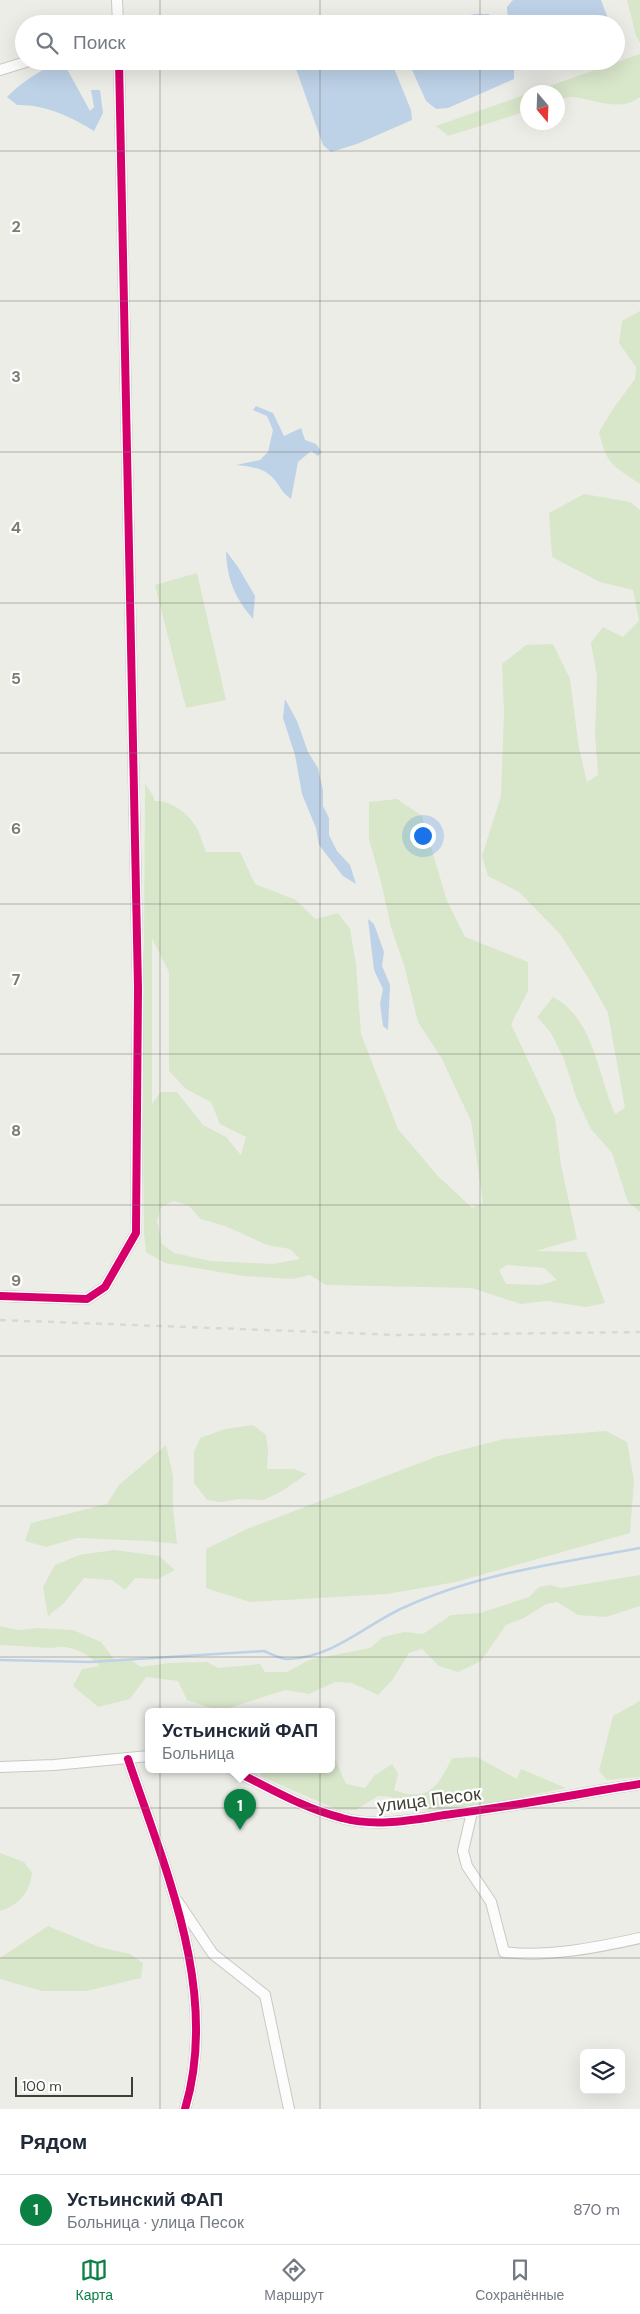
<!DOCTYPE html>
<html lang="ru">
<head>
<meta charset="utf-8">
<style>
	:root { --surface:#fff; --page:#f6f6f7; --text:#1f2937; --muted:#747a83; --line:#e0e1e3; --accent:#0b8043 }
	body { margin:0; font-family:"DM Sans",sans-serif; background:var(--page); color:var(--text) }
	.controls { position:absolute; right:15px; bottom:15px; display:grid; overflow:hidden; border-radius:8px; box-shadow:0 5px 20px #0002 }
	.controls button { width:45px; height:45px; display:grid; place-items:center; padding:0; border:0; border-bottom:1px solid var(--line); background:var(--surface); color:var(--text); font:25px sans-serif }
	.compass { position:absolute; left:520px; top:85px; width:45px; height:45px; border-radius:50%; background:var(--surface); box-shadow:0 5px 20px #0002; rotate:161deg }
	.scale { position:absolute; left:15px; bottom:12px; width:118px; box-sizing:border-box; padding-left:5px; border:2px solid #413e35; border-top:0; font-size:14px; line-height:18px; white-space:nowrap; color:#413e35; -webkit-text-stroke:4px #fff; paint-order:stroke }
	.you { position:absolute; left:422px; top:835px; width:18px; height:18px; margin:-12px; border:4px solid #fff; border-radius:50%; background:#1a73e8; box-shadow:0 0 0 8px #1a73e833 }
	.badge { display:grid; place-items:center; width:32px; height:32px; border-radius:50%; background:var(--accent); color:#fff; font-size:16px; font-weight:700 }
	.pin { position:absolute; translate:-50% -41px; filter:drop-shadow(0 1px 2px #0008) }
	.pin::after { content:''; position:absolute; top:26px; width:18px; height:15px; background:inherit; clip-path:polygon(0 0,100% 0,50% 100%) }
	.popup { position:absolute; left:145px; top:1708px; width:190px; height:65px; box-sizing:border-box; display:grid; place-content:center; border-radius:8px; background:var(--surface); filter:drop-shadow(0 1px 4px #0005); font-size:16px; white-space:nowrap; color:var(--muted) }
	.popup b { font-size:19px; color:var(--text) }
	.popup::after { content:''; position:absolute; left:50%; top:100%; margin-left:-10px; border:10px solid transparent; border-top-color:var(--surface) }
	.list { margin:0; padding:0; list-style:none }
	h2 { display:flex; justify-content:space-between; align-items:center; height:65px; margin:0; padding:0 20px; font-size:21px }
	h2 small { font-size:16px; font-weight:400; color:var(--muted) }
	.list li { display:grid; grid-template-columns:32px 1fr auto; gap:15px; align-items:center; box-sizing:border-box; height:70px; padding:0 20px; border-top:1px solid var(--line) }
	.list b { display:block; font-size:19px; white-space:nowrap }
	.list p { margin:0; font-size:16px; white-space:nowrap; color:var(--muted) }
	.list em { font-size:16px; font-style:normal; color:var(--muted) }
	.icon { flex:none; width:28px; height:28px; fill:none; stroke:currentColor; stroke-width:2; stroke-linecap:round; stroke-linejoin:round }
	.map { position:relative; flex:none; width:640px; height:2109px; overflow:hidden }
	.search { position:absolute; background:var(--surface); box-shadow:0 5px 20px #0002; left:15px; right:15px; top:15px; height:55px; display:flex; align-items:center; gap:12px; box-sizing:border-box; padding:0 18px; border-radius:28px; color:var(--muted); font-size:19px }
	.sheet { height:135px; background:var(--surface) }
	nav { display:flex; justify-content:space-around; align-items:center; box-sizing:border-box; height:70px; border-top:1px solid var(--line); background:var(--surface); font-size:14px; color:var(--muted) }
	nav a { display:grid; justify-items:center; gap:2px }
	nav .on { color:var(--accent) }
	.map>svg:first-child { display:block }
	.green { fill:#d8e6ca; fill-rule:evenodd }
	.water { fill:#bdd1e7 }
	.lines { fill:none; stroke-linecap:round; stroke-linejoin:round }
	.stream { stroke:#bdd1e7; stroke-width:2.5 }
	.minor-casing { stroke:#c9c9c4; stroke-width:12 }
	.minor { stroke:#fcfcfc; stroke-width:10 }
	.rail { stroke:#d8d8d7; stroke-width:2.5; stroke-dasharray:6 6; stroke-linecap:butt }
	.cycleway-casing { stroke:#fff; stroke-width:11 }
	.cycleway { stroke:#d6006c; stroke-width:8 }
	.grid { fill:none; stroke:#7d7b74; stroke-width:1; stroke-opacity:0.55 }
	.labels { text-anchor:middle; stroke-width:4.5; stroke-linejoin:round; paint-order:stroke }
	.street-label { font-size:18px; fill:#413e35; stroke:#fff }
	.grid-label { font-size:16px; text-anchor:middle; font-weight:bold; fill:#7d7b74; stroke:#fff; stroke-width:4.5; stroke-linejoin:round; paint-order:stroke }
</style>
</head>
<body>
<div class="map">
<svg width="640" height="2109" viewBox="0 0 640 2109">
	<rect width="100%" height="100%" fill="#edede8"/>
	<!-- green -->
	<g class="green">
		<polygon points="627,0 640,0 640,43 636,36"/>
		<path d="M 640,54 L 640,97 C 619,113 595,99 573,97 C 568,96 562,99 558,101 L 558,92 L 533,92 Z"/>
		<polygon points="527,94 527,111 448,136 436,126"/>
		<path d="M 640,311 L 640,484 C 613,465 607,466 599,432 L 613,409 L 635,379 L 636,367 L 619,343 L 622,321 Z"/>
		<path d="M 584,494 L 630,502 L 640,510 L 640,1212 L 628,1202 L 612,1153 L 591,1129 L 576,1097 L 564,1059 L 551,1033 L 537,1017 L 553,997 C 594,1018 598,1076 615,1114 L 625,1108 L 608,1013 L 589,979 L 560,934 L 519,892 L 488,876 L 482,856 L 501,796 L 504,712 L 502,664 L 526,645 L 553,644 L 570,679 L 579,748 L 587,782 L 598,775 L 595,735 L 597,676 L 591,643 L 603,627 L 623,637 L 639,621 L 633,590 L 600,582 L 552,557 L 549,513 Z"/>
		<polygon points="197,573 226,700 186,708 155,585"/>
		<path d="M 145,784 L 154,797 L 154,801 C 171,800 190,814 198,830 C 201,837 203,845 206,852 L 240,852 L 255,884 L 296,900 L 315,919 L 338,913 L 350,929 L 356,964 L 361,1034 L 398,1129 L 437,1175 L 472,1208 L 483,1203 L 471,1121 L 442,1059 L 418,1022 L 404,965 L 391,927 L 381,882 L 369,839 L 369,802 L 397,799 L 422,816 L 447,901 L 465,937 L 528,962 L 528,991 L 511,1024 L 555,1118 L 561,1165 L 577,1239 L 536,1251 L 586,1252 L 605,1303 L 586,1307 L 547,1301 L 521,1304 L 472,1288 L 326,1285 L 310,1275 L 293,1279 L 244,1276 L 165,1263 L 146,1252 L 144,1232 L 143,1116 ZM 152,938 L 169,972 L 169,1071 L 186,1089 L 211,1102 L 220,1124 L 246,1137 L 241,1155 L 226,1137 L 203,1125 L 177,1092 L 161,1092 L 152,1104 ZM 174,1201 L 189,1206 L 201,1219 L 225,1226 L 267,1245 L 290,1249 L 300,1259 L 273,1264 L 211,1261 L 174,1253 L 162,1244 L 157,1221 L 161,1207 ZM 507,1265 L 544,1268 L 557,1280 L 541,1285 L 506,1284 L 499,1270 Z"/>
		<polygon points="253,1425 266,1435 268,1450 267,1469 294,1469 307,1474 282,1491 264,1500 239,1499 221,1502 207,1500 194,1483 194,1452 200,1438 225,1429"/>
		<polygon points="606,1431 627,1442 634,1480 630,1533 456,1582 387,1594 250,1602 206,1588 206,1549 247,1529 438,1456 504,1439"/>
		<polygon points="166,1445 173,1476 173,1507 177,1544 148,1541 77,1538 46,1547 25,1541 31,1523 107,1504 119,1485"/>
		<polygon points="114,1550 159,1556 175,1570 158,1579 135,1578 125,1590 112,1580 84,1578 64,1603 48,1616 43,1587 55,1565 79,1555"/>
		<path d="M 640,1575 L 640,1606 L 606,1617 L 578,1615 L 557,1602 L 546,1604 L 524,1618 L 506,1625 L 481,1661 L 458,1672 L 439,1666 L 422,1649 L 409,1653 L 393,1679 L 378,1695 L 352,1683 L 335,1682 L 309,1694 L 285,1690 L 220,1711 L 187,1700 L 178,1681 L 146,1677 L 130,1699 L 98,1707 L 73,1686 L 82,1669 L 100,1666 C 89,1655 70,1643 53,1648 L 0,1645 L 0,1626 L 18,1630 L 38,1628 L 73,1630 L 101,1642 L 114,1659 L 129,1659 L 141,1667 L 169,1663 L 207,1662 L 218,1668 L 260,1664 L 265,1672 L 287,1672 L 309,1660 L 370,1648 L 383,1637 L 404,1632 L 423,1634 L 451,1615 L 480,1613 L 529,1597 L 539,1587 L 550,1585 L 561,1588 Z"/>
		<polygon points="640,1701 640,1777 607,1780 599,1771 613,1716"/>
		<path d="M 331,1757 L 334,1757 L 346,1784 L 365,1788 L 375,1775 L 392,1764 L 398,1774 L 394,1790 C 428,1803 438,1787 452,1758 L 477,1757 L 517,1779 L 521,1769 L 566,1788 L 499,1802 L 439,1811 L 406,1809 L 391,1797 L 378,1796 L 356,1810 L 338,1810 L 260,1776 L 262,1769 L 331,1769 Z"/>
		<path d="M 0,1853 L 24,1862 L 32,1873 C 30,1892 19,1905 0,1911 Z"/>
		<polygon points="48,1926 99,1947 130,1954 143,1963 141,1978 86,1991 42,1991 0,1979 0,1958"/>
	</g>
	<!-- water -->
	<g class="water">
		<polygon points="513,0 601,0 610,24 508,24 507,7"/>
		<polygon points="474,14 489,14 494,24 432,24"/>
		<polygon points="303,61 391,61 411,110 412,120 357,144 331,152 323,145 295,66"/>
		<polygon points="408,61 511,61 514,68 514,79 448,108 436,109 426,101"/>
		<polygon points="524,61 575,61 561,66 547,62 539,70 531,68"/>
		<path d="M 56,62 L 67,69 L 90,111 L 94,107 L 91,90 L 100,90 L 103,113 L 94,131 C 72,117 44,104 17,105 L 7,97 C 21,82 38,73 56,62 Z"/>
		<path d="M 256,406 L 273,413 L 284,436 L 301,428 L 305,440 L 316,444 L 322,452 L 318,456 L 311,451 L 298,462 L 291,499 C 279,490 281,486 273,478 C 264,468 249,466 236,465 L 260,460 L 268,452 L 273,430 L 267,416 L 253,410 Z"/>
		<path d="M 226,551 L 238,567 L 255,596 L 253,619 C 235,598 227,580 226,551 Z"/>
		<polygon points="285,699 297,721 308,752 318,768 323,790 323,806 329,818 329,835 337,851 350,865 356,884 343,876 319,845 316,828 302,794 295,755 283,718"/>
		<polygon points="368,919 374,924 384,952 382,966 390,985 388,1030 383,1026 380,1004 383,989 374,970"/>
	</g>
	<g class="lines">
		<!-- stream -->
		<path class="stream" d="M 0,1660 L 90,1662 L 264,1651 C 271,1654 282,1660 289,1659 C 335,1657 366,1624 405,1607 C 479,1573 561,1563 640,1548"/>
		<!-- minor casing -->
		<g class="minor-casing">
			<g id="minor">
				<polyline points="117,0 118,24"/>
				<polyline points="0,70 29,61"/>
				<polyline points="0,1296 87,1299 105,1287 136,1233 138,988 119,61"/>
				<path d="M 128,1759 C 165,1869 220,1992 185,2109"/>
				<polyline points="0,1767 54,1765 149,1756"/>
				<path d="M 231,1769 C 268,1787 302,1808 342,1818 C 378,1828 416,1819 452,1814 C 515,1806 577,1794 640,1784"/>
				<path d="M 472,1812 L 463,1851 L 467,1866 L 491,1902 L 504,1952 C 545,1958 600,1947 640,1938"/>
				<polyline points="178,1902 213,1954 265,1995 289,2109"/>
			</g>
		</g>
		<!-- minor -->
		<use href="#minor" class="minor"/>
		<!-- rail -->
		<polyline class="rail" points="0,1320 398,1335 640,1332"/>
		<!-- cycleway casing -->
		<g class="cycleway-casing">
			<g id="cycleway">
				<polyline points="0,1296 87,1299 105,1287 136,1233 138,988 119,61"/>
				<path d="M 128,1759 C 165,1869 220,1992 185,2109"/>
				<path d="M 231,1769 C 268,1787 302,1808 342,1818 C 378,1828 416,1819 452,1814 C 515,1806 577,1794 640,1784"/>
			</g>
		</g>
		<!-- cycleway -->
		<use href="#cycleway" class="cycleway"/>
	</g>
	<!-- grid -->
	<path class="grid" d="M 160,0 L 160,24M 320,0 L 320,24M 480,0 L 480,24M 160,61 L 160,2109M 320,61 L 320,2109M 480,61 L 480,2109M 0,151 L 640,151M 0,301 L 640,301M 0,452 L 640,452M 0,603 L 640,603M 0,753 L 640,753M 0,904 L 640,904M 0,1054 L 640,1054M 0,1205 L 640,1205M 0,1356 L 640,1356M 0,1506 L 640,1506M 0,1657 L 640,1657M 0,1808 L 640,1808M 0,1958 L 640,1958"/>
	<g class="labels">
		<!-- street labels -->
		<g class="street-label">
			<text transform="translate(429 1800) rotate(-7)" y="6">улица Песок</text>
		</g>
	</g>
	<g class="grid-label">
		<text x="16" y="232">2</text>
		<text x="16" y="382">3</text>
		<text x="16" y="533">4</text>
		<text x="16" y="684">5</text>
		<text x="16" y="834">6</text>
		<text x="16" y="985">7</text>
		<text x="16" y="1136">8</text>
		<text x="16" y="1286">9</text>
	</g>
</svg>
<div class="controls">
<button><svg class="icon" aria-label="layers" viewBox="0 0 24 24"><path d="M12 4l9 5-9 5-9-5zM3 14l9 5 9-5"/></svg></button>
</div>
<svg class="compass" viewBox="-18 -18 36 36"><path d="M0-13l5 13h-10z" fill="#e53935"/><path d="M0 13l5-13h-10z" fill="#747a83"/></svg>
<div class="scale">100 m</div>
<div class="you"></div>
<div class="pin badge" style="left:240px;top:1830px">1</div>
<div class="popup"><b>Устьинский ФАП</b>Больница</div>
<div class="search"><svg class="icon" aria-label="search" viewBox="0 0 24 24"><circle cx="10" cy="10" r="6"/><path d="M15 15l6 6"/></svg>Поиск</div>
</div>
<section class="sheet">
<h2>Рядом<small></small></h2>
<ul class="list">
<li><span class="badge">1</span><div><b>Устьинский ФАП</b><p>Больница · улица Песок</p></div><em>870 m</em></li>
</ul>
</section>
<nav>
<a class="on"><svg class="icon" aria-label="map" viewBox="0 0 24 24"><path d="M3 6l6-2 6 2 6-2v14l-6 2-6-2-6 2zM9 4v14M15 6v14"/></svg>Карта</a>
<a><svg class="icon" aria-label="directions" viewBox="0 0 24 24"><path d="M12 3l9 9-9 9-9-9zM9 14v-3h6M13 9l2 2-2 2"/></svg>Маршрут</a>
<a><svg class="icon" aria-label="saved" viewBox="0 0 24 24"><path d="M7 4h10v16l-5-4-5 4z"/></svg>Сохранённые</a>
</nav>
</body>
</html>
